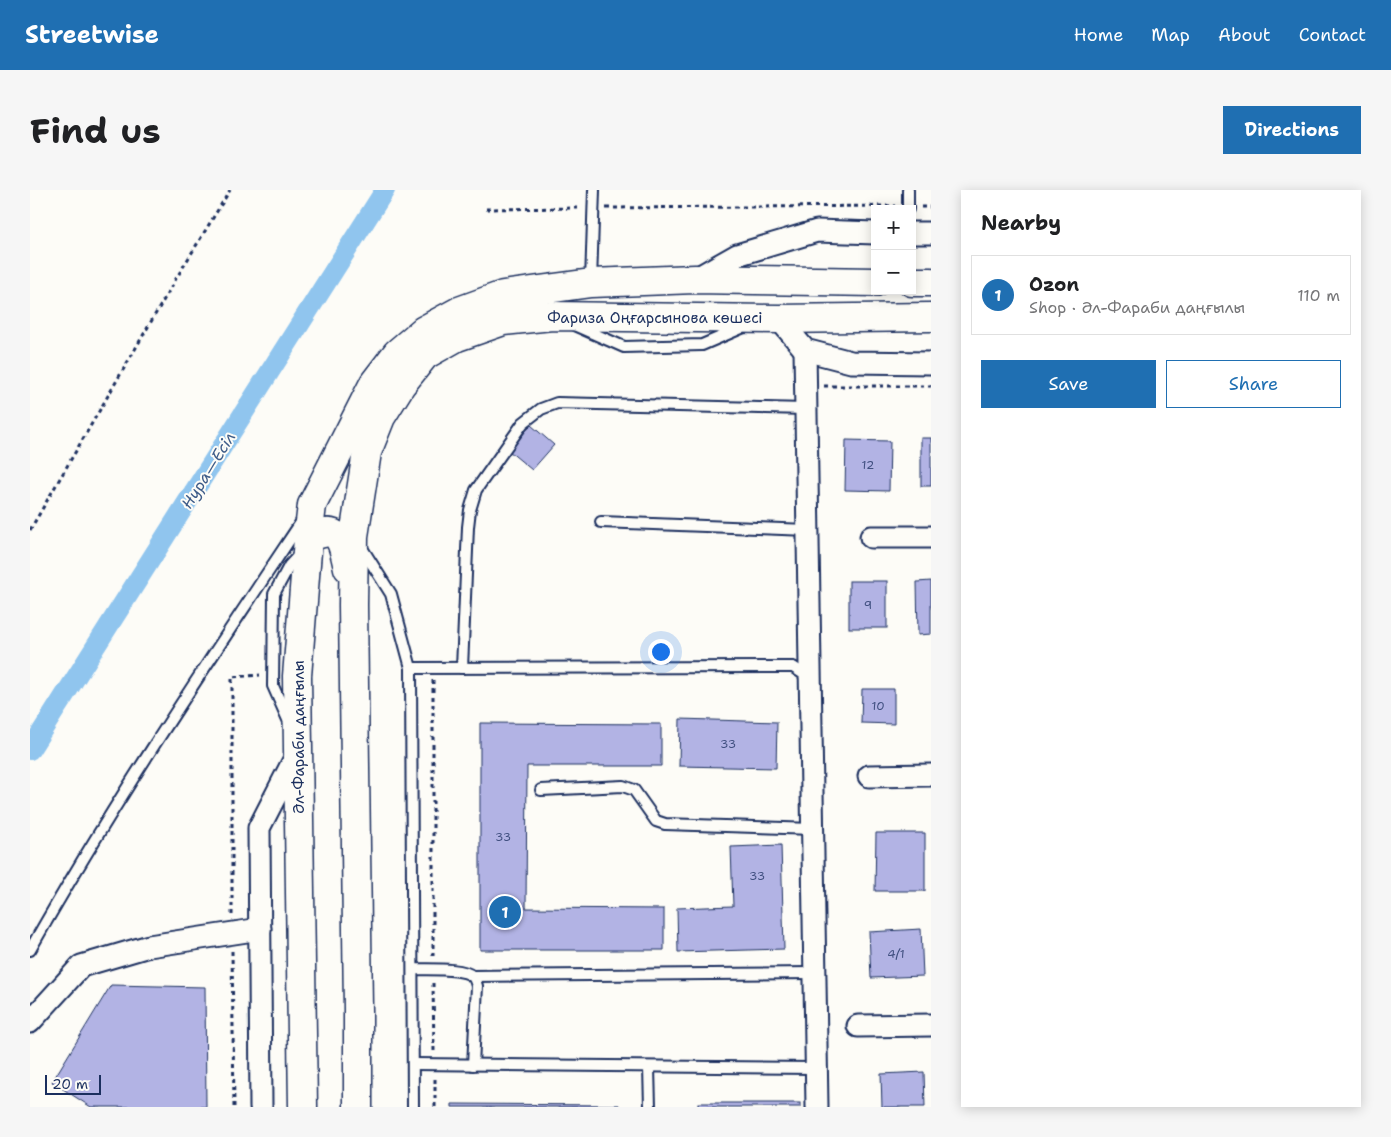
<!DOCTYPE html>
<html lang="en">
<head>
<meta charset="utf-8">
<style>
	:root { --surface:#fff; --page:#f6f6f6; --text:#202124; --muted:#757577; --line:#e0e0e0; --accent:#1f6fb2 }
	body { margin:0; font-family:"Shantell Sans",sans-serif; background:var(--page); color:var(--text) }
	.controls { position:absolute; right:15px; top:15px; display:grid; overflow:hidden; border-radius:0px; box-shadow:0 2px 12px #0003 }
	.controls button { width:45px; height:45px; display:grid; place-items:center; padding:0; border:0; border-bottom:1px solid var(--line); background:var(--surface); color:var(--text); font:25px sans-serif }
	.scale { position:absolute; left:15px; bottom:12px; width:56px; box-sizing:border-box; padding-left:5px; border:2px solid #1b2f5e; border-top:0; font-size:14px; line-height:18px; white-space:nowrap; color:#1b2f5e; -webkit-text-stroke:4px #fdfcf7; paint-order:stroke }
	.you { position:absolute; left:630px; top:461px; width:18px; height:18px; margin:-12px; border:4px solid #fff; border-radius:50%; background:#1a73e8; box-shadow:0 0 0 8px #1a73e833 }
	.badge { display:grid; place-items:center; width:32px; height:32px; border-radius:50%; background:var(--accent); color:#fff; font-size:16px; font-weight:700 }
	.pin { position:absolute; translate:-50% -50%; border:2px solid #fff; box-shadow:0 1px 5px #0006 }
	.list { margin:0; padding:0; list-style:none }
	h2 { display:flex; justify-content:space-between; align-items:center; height:65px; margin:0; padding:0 20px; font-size:21px }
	h2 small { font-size:16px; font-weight:400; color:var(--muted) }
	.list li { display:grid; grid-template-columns:32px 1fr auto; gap:15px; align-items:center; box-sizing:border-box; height:80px; margin:0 10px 10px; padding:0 10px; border:1px solid var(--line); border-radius:0px }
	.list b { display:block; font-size:19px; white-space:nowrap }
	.list p { margin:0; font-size:16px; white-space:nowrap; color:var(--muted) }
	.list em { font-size:16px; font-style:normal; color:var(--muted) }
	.actions { display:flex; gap:10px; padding:15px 20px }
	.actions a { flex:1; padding:11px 0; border:1px solid var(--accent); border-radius:0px; text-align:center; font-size:18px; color:var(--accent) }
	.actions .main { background:var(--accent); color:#fff }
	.map { position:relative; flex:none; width:901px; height:917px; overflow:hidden; border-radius:0px }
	header { display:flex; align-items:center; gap:30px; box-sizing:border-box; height:70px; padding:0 25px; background:var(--accent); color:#fff }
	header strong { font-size:24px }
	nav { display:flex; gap:28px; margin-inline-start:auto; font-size:18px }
	.intro { display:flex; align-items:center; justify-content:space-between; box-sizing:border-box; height:120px; padding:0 30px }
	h1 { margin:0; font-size:35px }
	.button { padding:12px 22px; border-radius:0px; background:var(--accent); color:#fff; font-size:18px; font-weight:700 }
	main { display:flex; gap:30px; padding:0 30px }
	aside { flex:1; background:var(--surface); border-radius:0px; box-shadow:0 2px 12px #0003 }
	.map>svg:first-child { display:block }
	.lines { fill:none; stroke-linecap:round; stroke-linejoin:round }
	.canal { stroke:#90c5ee; stroke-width:20 }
	.building { fill:#b2b3e4; stroke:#1b2f5e }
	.lane-casing { stroke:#1b2f5e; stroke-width:14 }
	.street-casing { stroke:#1b2f5e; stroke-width:25 }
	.secondary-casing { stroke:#1b2f5e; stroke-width:31 }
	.path { stroke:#1b2f5e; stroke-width:3; stroke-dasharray:4 4; stroke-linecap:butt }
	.lane { stroke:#fdfcf7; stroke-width:10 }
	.street { stroke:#fdfcf7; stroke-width:21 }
	.secondary { stroke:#fdfcf7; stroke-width:28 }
	.labels { text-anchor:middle; stroke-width:4; stroke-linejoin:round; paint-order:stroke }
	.number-label { font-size:12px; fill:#415080 }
	.street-label { font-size:15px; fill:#1b2f5e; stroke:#fdfcf7 }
	.water-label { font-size:16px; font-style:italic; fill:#3e5c89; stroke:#fdfcf7 }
</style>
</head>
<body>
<header>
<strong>Streetwise</strong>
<nav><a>Home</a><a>Map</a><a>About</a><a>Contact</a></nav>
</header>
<div class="intro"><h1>Find us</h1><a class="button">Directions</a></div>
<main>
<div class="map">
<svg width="901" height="917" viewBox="0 0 901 917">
	<rect width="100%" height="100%" fill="#fdfcf7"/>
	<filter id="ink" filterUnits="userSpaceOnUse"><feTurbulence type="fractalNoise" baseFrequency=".02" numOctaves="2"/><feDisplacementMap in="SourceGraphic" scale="10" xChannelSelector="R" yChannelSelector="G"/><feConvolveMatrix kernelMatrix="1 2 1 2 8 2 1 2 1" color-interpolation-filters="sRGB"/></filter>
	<g filter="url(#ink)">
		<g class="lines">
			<!-- canal -->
			<polyline class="canal" points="0,560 355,0"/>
		</g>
		<!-- building -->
		<g class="building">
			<polygon points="501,235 524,255 502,280 479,261"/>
			<rect x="891" y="248" width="10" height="48"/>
			<polygon points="816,250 860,251 859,301 815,300"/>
			<rect x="819" y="391" width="38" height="47"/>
			<polygon points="901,391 901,444 888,445 887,392"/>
			<polygon points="832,499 864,499 864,534 831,533"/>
			<polygon points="650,529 747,532 746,578 649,576"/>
			<polygon points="450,533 631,534 631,576 497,576 496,718 634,719 634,760 450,760"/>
			<polygon points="846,643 895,643 895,701 845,701"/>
			<polygon points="751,655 754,759 648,762 647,718 703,716 701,657"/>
			<polygon points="891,739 893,786 841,788 839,742"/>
			<polygon points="81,795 175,797 176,917 61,917 22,892"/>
			<polygon points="894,882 895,917 852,917 851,884"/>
			<rect x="668" y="913" width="102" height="4"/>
			<polygon points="422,914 589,915 589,917 422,917"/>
		</g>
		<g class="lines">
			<!-- lane casing -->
			<g class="lane-casing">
				<g id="lane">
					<polyline points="878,0 878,19"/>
					<polyline points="561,92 564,0"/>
					<polyline points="544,135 594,157 672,155 714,137"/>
					<polyline points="571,332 778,340"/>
					<polyline points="330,355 361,404 381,478 383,917"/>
					<polyline points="381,478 763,477 780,488"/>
					<polyline points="432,478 438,337 440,320 446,300 493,233 511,219 527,213 776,219"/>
					<polyline points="259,532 243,496 244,404 259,376 271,363"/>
					<polyline points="511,600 593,596 604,600 626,631 635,634 782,639"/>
					<path d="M 0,760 C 83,613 178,472 272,331"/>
					<path d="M 383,779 C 397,780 432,777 442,786 C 445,788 446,793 447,796 L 443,875"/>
					<polyline points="443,786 784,783"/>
					<polyline points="383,874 786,878"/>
					<polyline points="619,877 620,917"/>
				</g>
			</g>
			<!-- street casing -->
			<g class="street-casing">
				<g id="street">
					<polyline points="882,43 901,43"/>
					<polyline points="665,89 707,65 787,41 845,43"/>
					<polyline points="749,129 775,160 821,172 901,173"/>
					<polyline points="775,160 787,917"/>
					<polyline points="841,347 901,347"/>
					<polyline points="839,586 901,585"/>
					<polyline points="0,832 51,776 119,756 230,739"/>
					<polyline points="828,836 901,835"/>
					<polyline points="231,917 229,638 268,562"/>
				</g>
			</g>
			<!-- secondary casing -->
			<g class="secondary-casing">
				<g id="secondary">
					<polyline points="882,92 901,92"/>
					<path d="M 278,349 C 310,332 312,351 318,378"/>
					<polyline points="273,917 267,486 278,349 282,315 344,193 367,163 394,140 429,121 473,105 561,93 665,89 845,92"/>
					<polyline points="328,917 328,820 323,415 324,346 337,262 351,227 371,195 395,165 427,147 473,131 522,126 749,129 901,127"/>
				</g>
			</g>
			<!-- path -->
			<g class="path">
				<polyline points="891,17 901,17"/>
				<polyline points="576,18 865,16"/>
				<polyline points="456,19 550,18"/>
				<polyline points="794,196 901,196"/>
				<polyline points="0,340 147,87 200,0"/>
				<polyline points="202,725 202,487 230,485"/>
				<polyline points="202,761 204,917"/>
				<polyline points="403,766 403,490"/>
				<polyline points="403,793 404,861"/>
				<polyline points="405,917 405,888"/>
			</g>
			<!-- lane -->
			<use href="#lane" class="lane"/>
			<!-- street -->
			<use href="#street" class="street"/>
			<!-- secondary -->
			<use href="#secondary" class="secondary"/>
		</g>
	</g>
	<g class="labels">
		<!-- number labels -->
		<g class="number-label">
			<text x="838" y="279">12</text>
			<text x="838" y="419">9</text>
			<text x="848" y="520">10</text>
			<text x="698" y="558">33</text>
			<text x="473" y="651">33</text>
			<text x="727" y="690">33</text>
			<text x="866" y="768">4/1</text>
		</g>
		<!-- street labels -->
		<g class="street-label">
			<text x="625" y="133">Фариза Оңғарсынова көшесі</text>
			<text transform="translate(269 547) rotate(-90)" y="5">Әл-Фараби даңғылы</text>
		</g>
		<!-- water labels -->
		<g class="water-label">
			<text transform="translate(178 280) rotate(-58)" y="6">Нура—Есіл</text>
		</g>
	</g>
</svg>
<div class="controls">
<button>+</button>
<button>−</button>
</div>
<div class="scale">20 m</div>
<div class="you"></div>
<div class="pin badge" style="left:475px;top:722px">1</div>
</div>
<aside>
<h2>Nearby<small></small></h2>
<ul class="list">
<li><span class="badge">1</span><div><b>Ozon</b><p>Shop · Әл-Фараби даңғылы</p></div><em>110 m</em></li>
</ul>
<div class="actions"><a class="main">Save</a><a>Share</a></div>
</aside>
</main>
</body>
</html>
